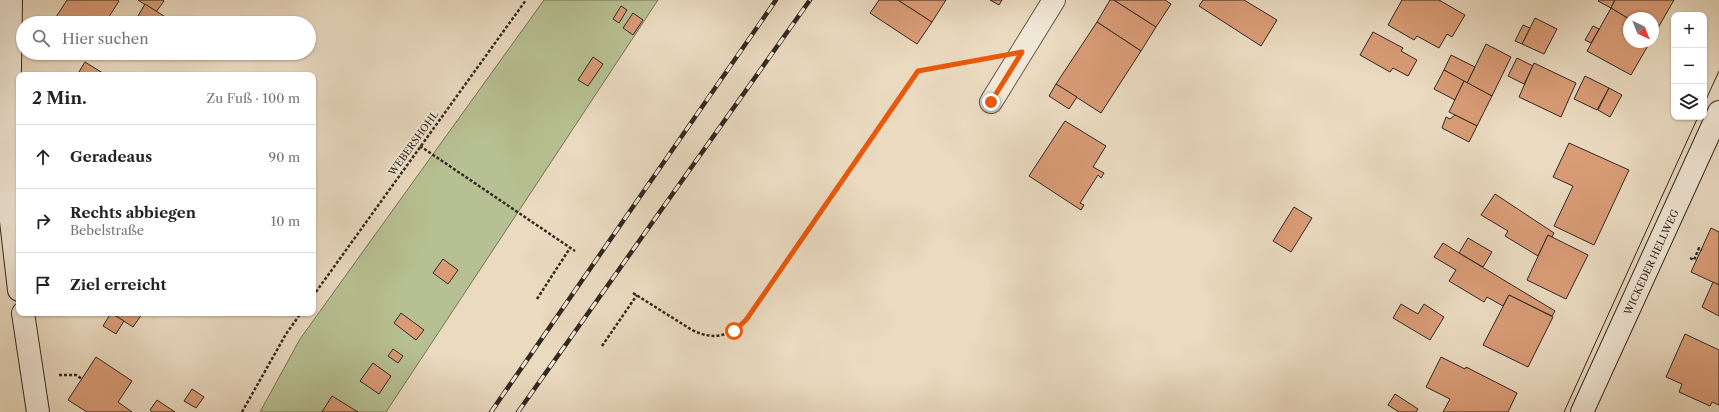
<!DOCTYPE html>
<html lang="de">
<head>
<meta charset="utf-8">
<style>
	:root { --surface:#fff; --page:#f2f2f2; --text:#222; --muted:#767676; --line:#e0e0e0 }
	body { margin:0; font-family:"Libre Caslon Text",serif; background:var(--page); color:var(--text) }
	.controls { position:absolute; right:12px; top:12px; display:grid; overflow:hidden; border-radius:8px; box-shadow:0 1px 3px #0004 }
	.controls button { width:36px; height:36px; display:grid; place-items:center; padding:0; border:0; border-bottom:1px solid var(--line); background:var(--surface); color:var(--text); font:20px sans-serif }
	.compass { position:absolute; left:1623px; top:12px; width:36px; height:36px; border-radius:50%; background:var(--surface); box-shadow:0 1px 3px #0004; rotate:137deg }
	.stop { position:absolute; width:12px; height:12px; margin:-9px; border:3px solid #ea580c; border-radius:50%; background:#fff }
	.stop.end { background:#ea580c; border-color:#fff; box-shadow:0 1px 4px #0008 }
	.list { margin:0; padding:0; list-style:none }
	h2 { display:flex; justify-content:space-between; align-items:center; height:52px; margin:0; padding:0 16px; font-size:17px }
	h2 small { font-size:13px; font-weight:400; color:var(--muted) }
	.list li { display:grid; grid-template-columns:26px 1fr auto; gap:12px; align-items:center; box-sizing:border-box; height:64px; padding:0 16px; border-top:1px solid var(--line) }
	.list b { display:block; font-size:15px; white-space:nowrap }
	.list p { margin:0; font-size:13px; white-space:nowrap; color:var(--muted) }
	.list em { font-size:13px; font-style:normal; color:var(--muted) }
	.icon { flex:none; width:22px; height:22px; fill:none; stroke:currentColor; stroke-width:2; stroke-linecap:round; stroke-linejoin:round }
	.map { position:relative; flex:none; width:1719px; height:412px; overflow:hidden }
	.search { position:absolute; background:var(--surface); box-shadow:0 1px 3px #0004; left:16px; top:16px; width:300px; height:44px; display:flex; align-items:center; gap:10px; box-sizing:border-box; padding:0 14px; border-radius:22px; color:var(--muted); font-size:15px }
	.panel { position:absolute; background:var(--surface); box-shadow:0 1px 3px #0004; left:16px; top:72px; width:300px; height:244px; border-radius:8px }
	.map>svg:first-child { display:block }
	.green { fill:#b7c092; stroke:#747458 }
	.building { fill:#d99c77; stroke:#32291f }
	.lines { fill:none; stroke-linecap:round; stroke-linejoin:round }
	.street-casing { stroke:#605547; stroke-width:24 }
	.secondary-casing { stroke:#32291f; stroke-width:24 }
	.path { stroke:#32291f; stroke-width:2.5; stroke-dasharray:3 2; stroke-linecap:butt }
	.street { stroke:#f1e7d6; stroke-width:22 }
	.secondary { stroke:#f1e7d6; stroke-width:22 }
	.tram { stroke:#32291f; stroke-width:1 }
	.rail-casing { stroke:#32291f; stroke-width:4.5 }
	.rail { stroke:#f1e7d6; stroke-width:3; stroke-dasharray:9; stroke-linecap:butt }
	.route { stroke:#ea580c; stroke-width:5 }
	.labels { text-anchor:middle; stroke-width:4; stroke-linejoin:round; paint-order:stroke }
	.street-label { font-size:10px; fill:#32291f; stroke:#f1e7d6 }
</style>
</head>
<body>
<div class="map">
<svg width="1719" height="412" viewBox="0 0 1719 412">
	<rect width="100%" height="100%" fill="#eadac0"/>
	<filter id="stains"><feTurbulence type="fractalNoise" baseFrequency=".005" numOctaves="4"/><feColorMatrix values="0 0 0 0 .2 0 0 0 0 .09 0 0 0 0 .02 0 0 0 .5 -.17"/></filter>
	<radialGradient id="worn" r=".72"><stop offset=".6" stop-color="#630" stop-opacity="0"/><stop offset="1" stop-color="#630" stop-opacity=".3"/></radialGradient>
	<!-- green -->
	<polygon class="green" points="544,0 658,0 386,412 260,412 300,339"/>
	<!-- building -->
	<g class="building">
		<polygon points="67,0 117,0 119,1 105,23 67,23 56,17"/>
		<polygon points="138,0 163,0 164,1 156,12"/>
		<polygon points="879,0 898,0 932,22 917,44 870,13"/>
		<polygon points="898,0 946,0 932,22"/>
		<polygon points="990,0 1002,0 999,5"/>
		<polygon points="1110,0 1114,0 1156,27 1141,51 1097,22"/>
		<polygon points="1114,0 1165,0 1171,4 1156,27"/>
		<polygon points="1203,0 1244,0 1277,20 1261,46 1199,6"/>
		<polygon points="1402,0 1439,0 1465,15 1452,37 1447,34 1439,48 1417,36 1414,40 1388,25"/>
		<polygon points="1599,0 1615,0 1611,8 1598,1"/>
		<polygon points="1615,0 1674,0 1655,33 1653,32 1653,18 1629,19 1611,8"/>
		<polygon points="145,4 167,18 163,23 149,23 138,16"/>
		<polygon points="621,6 627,10 619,23 613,19"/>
		<polygon points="1611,8 1629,19 1629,42 1650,42 1631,75 1587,51"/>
		<polygon points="633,13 643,20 633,35 623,28"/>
		<polygon points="1535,18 1557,29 1544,54 1522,44"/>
		<polygon points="1097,22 1141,51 1101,113 1056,84"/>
		<polygon points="1523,25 1530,28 1522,44 1515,41"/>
		<polygon points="1593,26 1599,29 1591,43 1585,40"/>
		<polygon points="1373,32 1403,48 1401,51 1417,60 1408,76 1393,68 1390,72 1360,55"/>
		<polygon points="1486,44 1511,57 1492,96 1467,83"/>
		<polygon points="89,53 105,53 101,60"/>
		<polygon points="1451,55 1475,67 1467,83 1444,70"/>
		<polygon points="593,57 603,64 588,86 578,80"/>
		<polygon points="1517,58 1533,66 1524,84 1508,76"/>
		<polygon points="85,62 106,75 77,75"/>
		<polygon points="1534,63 1576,83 1561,117 1519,97"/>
		<polygon points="1444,70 1464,81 1455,100 1434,89"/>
		<polygon points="1585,76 1609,88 1597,110 1574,99"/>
		<polygon points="1464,81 1492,96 1477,126 1449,112"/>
		<polygon points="1056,84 1077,97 1069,109 1049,96"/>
		<polygon points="1609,88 1622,95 1610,117 1598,110"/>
		<polygon points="1455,115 1477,126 1469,142 1442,128 1446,117 1450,119"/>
		<polygon points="1065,121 1106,146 1093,167 1104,173 1101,178 1098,175 1080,203 1084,205 1081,210 1029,176"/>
		<polygon points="1569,143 1629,170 1594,245 1554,226 1573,186 1553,177"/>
		<polygon points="1495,194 1554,233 1552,237 1548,235 1538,256 1505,236 1508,231 1481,215"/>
		<polygon points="1294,207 1312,218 1291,252 1273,241"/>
		<polygon points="1711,228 1719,232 1719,285 1691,272"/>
		<polygon points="1548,235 1588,255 1566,299 1527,280"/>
		<polygon points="1468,238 1492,252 1483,267 1459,253"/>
		<polygon points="1443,243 1459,253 1555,311 1552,316 1509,295 1503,306 1487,297 1484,302 1449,281 1456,270 1434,257"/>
		<polygon points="443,259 458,270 448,284 433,273"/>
		<polygon points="1713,282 1719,285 1719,316 1702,307"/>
		<polygon points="1509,295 1553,317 1528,367 1483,345"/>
		<polygon points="1401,304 1418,314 1424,304 1444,317 1430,340 1393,318"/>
		<polygon points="111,313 140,313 142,314 133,327"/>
		<polygon points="111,313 124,321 116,334 103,326"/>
		<polygon points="401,313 424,330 416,340 394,323"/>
		<polygon points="1685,334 1719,350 1719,405 1712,402 1710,406 1679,392 1682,384 1666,377"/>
		<polygon points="393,349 403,356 398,363 388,356"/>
		<polygon points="96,357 132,381 118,402 132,412 87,412 68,400"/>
		<polygon points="1441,357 1465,369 1466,367 1517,393 1508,412 1443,412 1450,399 1426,387"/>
		<polygon points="373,363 391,376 379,394 360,381"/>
		<polygon points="192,389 204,397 196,408 184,401"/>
		<polygon points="1395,394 1418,409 1416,412 1399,412 1388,405"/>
		<polygon points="332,396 358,412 322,412"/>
		<polygon points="157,400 175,412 152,412 150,410"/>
	</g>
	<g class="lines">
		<!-- street casing -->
		<g class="street-casing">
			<polyline id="street" points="991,102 1054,0"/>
		</g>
		<!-- secondary casing -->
		<g class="secondary-casing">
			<g id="secondary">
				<polyline points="11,0 8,195 19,290"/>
				<polyline points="23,313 38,412"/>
				<polyline points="1582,412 1719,112"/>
			</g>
		</g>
		<!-- path -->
		<g class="path">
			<polyline points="420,146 575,251"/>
			<polyline points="1690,258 1694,260 1699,248 1702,250"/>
			<path d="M 633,293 L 692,330 C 715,341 728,336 746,320 L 918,71 L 986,59"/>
			<polyline points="313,296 526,0"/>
			<polyline points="537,299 570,248"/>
			<polyline points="602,346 637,295"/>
			<polyline points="59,375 76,375 82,379"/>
			<polyline points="242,412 286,334 301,313"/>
		</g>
		<!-- street -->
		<use href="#street" class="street"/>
		<!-- secondary -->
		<use href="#secondary" class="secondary"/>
		<!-- tram -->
		<g class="tram">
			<polyline points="1704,104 1719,71"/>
			<polyline points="1564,412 1698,117"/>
		</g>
		<!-- rail casing -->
		<g class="rail-casing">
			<g id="rail">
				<polyline points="491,412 776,0"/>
				<polyline points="518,412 810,0"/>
			</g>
		</g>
		<!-- rail -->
		<use href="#rail" class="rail"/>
	</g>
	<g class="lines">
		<!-- route -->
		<polyline class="route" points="734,331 746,320 918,71 1022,52 991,102"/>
	</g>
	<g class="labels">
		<!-- street labels -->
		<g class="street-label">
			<text transform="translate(413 143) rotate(-54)" y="4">WEBERSHOHL</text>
			<text transform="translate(1651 262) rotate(-65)" y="4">WICKEDER HELLWEG</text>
		</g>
	</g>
	<rect width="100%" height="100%" filter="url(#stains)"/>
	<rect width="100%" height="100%" fill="url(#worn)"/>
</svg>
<div class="controls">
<button>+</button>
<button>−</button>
<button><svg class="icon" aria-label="layers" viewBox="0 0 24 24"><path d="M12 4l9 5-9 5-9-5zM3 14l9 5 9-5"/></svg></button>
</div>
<svg class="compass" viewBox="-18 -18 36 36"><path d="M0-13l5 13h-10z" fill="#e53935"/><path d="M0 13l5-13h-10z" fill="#767676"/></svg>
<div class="stop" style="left:734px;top:331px"></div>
<div class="stop end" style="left:991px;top:102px"></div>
<div class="search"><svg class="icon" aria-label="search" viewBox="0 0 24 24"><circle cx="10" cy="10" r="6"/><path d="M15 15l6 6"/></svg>Hier suchen</div>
<section class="panel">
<h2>2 Min.<small>Zu Fuß · 100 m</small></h2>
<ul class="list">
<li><svg class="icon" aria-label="ahead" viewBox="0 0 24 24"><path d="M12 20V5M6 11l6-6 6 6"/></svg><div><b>Geradeaus</b></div><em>90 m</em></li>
<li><svg class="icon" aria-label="right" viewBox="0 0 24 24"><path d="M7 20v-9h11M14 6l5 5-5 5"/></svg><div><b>Rechts abbiegen</b><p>Bebelstraße</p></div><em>10 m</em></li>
<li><svg class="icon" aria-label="arrive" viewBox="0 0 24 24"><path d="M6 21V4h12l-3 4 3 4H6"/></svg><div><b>Ziel erreicht</b></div></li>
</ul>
</section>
</div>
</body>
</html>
